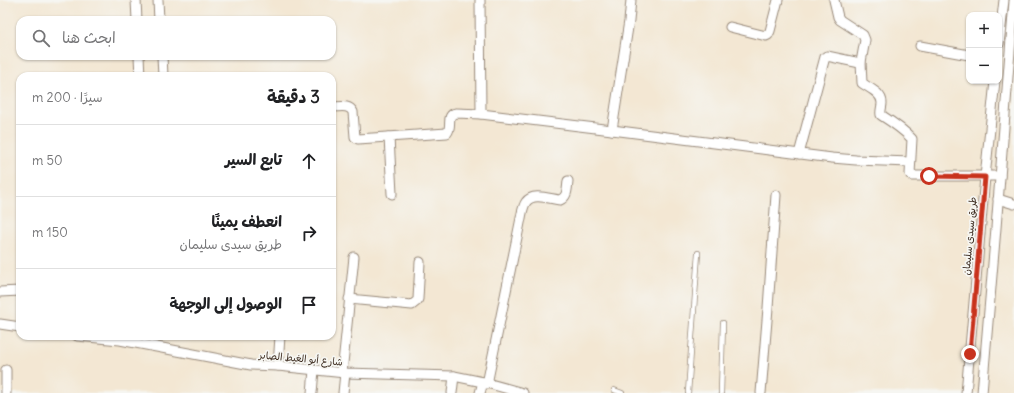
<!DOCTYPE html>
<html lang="ar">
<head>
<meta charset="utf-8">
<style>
	:root { --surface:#fff; --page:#f6f6f6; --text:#202124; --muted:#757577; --line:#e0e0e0 }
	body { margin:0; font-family:Delius,"Playpen Sans Arabic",sans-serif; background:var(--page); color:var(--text); direction:rtl }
	.controls { position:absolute; right:12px; top:12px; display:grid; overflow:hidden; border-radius:8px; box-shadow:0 1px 3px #0004 }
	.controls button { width:36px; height:36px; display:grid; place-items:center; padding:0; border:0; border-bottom:1px solid var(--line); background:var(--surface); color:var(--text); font:20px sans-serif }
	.stop { position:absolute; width:12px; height:12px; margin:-9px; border:3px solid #c8321e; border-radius:50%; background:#fff }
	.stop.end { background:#c8321e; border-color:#fff; box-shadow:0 1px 4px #0008 }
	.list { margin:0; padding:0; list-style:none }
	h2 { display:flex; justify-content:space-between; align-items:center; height:52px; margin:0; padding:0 16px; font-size:17px }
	h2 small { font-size:13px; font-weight:400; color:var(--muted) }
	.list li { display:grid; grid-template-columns:26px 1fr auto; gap:12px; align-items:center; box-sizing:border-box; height:72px; padding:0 16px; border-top:1px solid var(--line) }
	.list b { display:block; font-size:15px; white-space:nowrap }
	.list p { margin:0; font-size:13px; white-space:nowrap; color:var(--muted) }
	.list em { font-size:13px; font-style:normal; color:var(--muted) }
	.icon { flex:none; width:22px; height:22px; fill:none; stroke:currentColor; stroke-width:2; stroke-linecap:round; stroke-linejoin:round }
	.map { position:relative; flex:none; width:1014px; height:393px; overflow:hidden; direction:ltr }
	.search { position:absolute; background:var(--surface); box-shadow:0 1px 3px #0004; left:16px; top:16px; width:320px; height:44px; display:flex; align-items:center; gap:10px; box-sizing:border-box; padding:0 14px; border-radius:12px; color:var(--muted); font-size:15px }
	.panel { position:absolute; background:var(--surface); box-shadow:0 1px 3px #0004; left:16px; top:72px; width:320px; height:268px; border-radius:12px; direction:rtl }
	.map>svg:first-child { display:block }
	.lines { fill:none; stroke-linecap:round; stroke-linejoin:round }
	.service-casing { stroke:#978878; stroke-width:6 }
	.minor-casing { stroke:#978878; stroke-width:11 }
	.service { stroke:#fff; stroke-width:4.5 }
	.minor { stroke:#fff; stroke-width:9 }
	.route { stroke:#c8321e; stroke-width:5 }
	.labels { text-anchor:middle; stroke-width:3.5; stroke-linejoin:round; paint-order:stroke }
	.street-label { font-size:10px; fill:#3b2a1e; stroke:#f6f6f2 }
</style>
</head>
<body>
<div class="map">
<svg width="1014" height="393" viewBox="0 0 1014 393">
	<rect width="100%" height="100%" fill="#f6f6f2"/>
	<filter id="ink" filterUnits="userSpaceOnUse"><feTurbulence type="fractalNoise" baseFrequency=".025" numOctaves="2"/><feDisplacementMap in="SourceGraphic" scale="8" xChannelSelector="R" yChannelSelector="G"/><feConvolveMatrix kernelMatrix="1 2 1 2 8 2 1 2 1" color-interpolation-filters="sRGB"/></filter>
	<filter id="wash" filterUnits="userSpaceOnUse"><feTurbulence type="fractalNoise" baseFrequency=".012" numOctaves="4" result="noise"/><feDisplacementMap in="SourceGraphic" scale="16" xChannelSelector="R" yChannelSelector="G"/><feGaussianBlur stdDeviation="0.9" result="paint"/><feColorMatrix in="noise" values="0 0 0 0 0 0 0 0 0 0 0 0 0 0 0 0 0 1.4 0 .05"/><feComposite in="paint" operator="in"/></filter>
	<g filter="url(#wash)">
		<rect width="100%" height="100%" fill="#f3e7d3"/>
	</g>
	<g filter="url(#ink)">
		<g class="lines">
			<!-- service casing -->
			<g class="service-casing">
				<g id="service">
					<polyline points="614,390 622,393"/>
					<polyline points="688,393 698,253"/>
					<polyline points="721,393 723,323"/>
				</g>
			</g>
			<!-- minor casing -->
			<g class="minor-casing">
				<g id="minor">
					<polyline points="136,0 137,20"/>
					<polyline points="158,0 159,20"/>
					<polyline points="480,0 481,114"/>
					<path d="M 834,0 L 838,17 L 840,20 L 863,35 L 865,40 L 861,62 L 862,83 C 869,88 882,93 882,103 C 882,107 880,111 881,115 C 892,122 903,129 912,139 L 910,174 L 912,176 L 1000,176"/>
					<polyline points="730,27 766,36 768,35 770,31 778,0"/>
					<polyline points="999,44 1004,0"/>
					<polyline points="920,46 969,55"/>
					<polyline points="139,56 140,76"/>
					<polyline points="162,56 163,76"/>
					<path d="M 332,107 C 340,107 349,104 353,112 L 355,137 L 358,139 L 447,133 C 453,126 445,115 456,113 L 481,114 L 612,130 L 832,158 L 856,160 L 910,162"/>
					<polyline points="612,130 629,21 631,0"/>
					<polyline points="389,137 392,194"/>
					<polyline points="799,154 825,57 827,56 860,63 861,62"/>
					<polyline points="998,199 1014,204"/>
					<polyline points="0,292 20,291"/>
					<polyline points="349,299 412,305 417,301 418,299 420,262"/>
					<polyline points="0,324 20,327"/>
					<polyline points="77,336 120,340 251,365 278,366 345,373 454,376 483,382 523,393"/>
					<polyline points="278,366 280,336"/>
					<polyline points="6,370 6,393"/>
					<polyline points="342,373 354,257"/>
					<path d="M 487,384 L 521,218 C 522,213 523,206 526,202 C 533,192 550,199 560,200 C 568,197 567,188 568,181"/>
					<polyline points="312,393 314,370"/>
					<polyline points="343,393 345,373"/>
					<polyline points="452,393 454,376"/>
					<polyline points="480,393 483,382"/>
					<polyline points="761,393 768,308 776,195"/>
					<polyline points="966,393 985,177 995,81"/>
					<polyline points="982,393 996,228 1014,1"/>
				</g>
			</g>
			<!-- service -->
			<use href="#service" class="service"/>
			<!-- minor -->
			<use href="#minor" class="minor"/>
		</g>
	</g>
	<g class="lines" filter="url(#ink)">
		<!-- route -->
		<polyline class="route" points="929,176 985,177 970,354"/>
	</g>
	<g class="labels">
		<!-- street labels -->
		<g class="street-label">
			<text transform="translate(969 236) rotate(-85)" y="4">طريق سيدى سليمان</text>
			<text transform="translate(301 358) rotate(5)" y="4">شارع أبو الغيط الصابر</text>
		</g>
	</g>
</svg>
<div class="controls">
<button>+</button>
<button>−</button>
</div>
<div class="stop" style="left:929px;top:176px"></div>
<div class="stop end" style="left:970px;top:354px"></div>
<div class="search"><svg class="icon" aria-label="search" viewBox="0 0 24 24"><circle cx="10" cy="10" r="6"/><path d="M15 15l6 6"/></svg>ابحث هنا</div>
<section class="panel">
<h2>3 دقيقة<small>سيرًا · 200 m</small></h2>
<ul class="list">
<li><svg class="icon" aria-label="ahead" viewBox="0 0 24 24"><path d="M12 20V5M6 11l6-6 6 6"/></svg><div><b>تابع السير</b></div><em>50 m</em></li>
<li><svg class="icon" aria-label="right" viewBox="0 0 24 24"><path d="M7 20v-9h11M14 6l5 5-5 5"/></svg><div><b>انعطف يمينًا</b><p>طريق سيدى سليمان</p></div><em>150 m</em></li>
<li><svg class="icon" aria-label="arrive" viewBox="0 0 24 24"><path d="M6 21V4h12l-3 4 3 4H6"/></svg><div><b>الوصول إلى الوجهة</b></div></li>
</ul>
</section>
</div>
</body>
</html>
